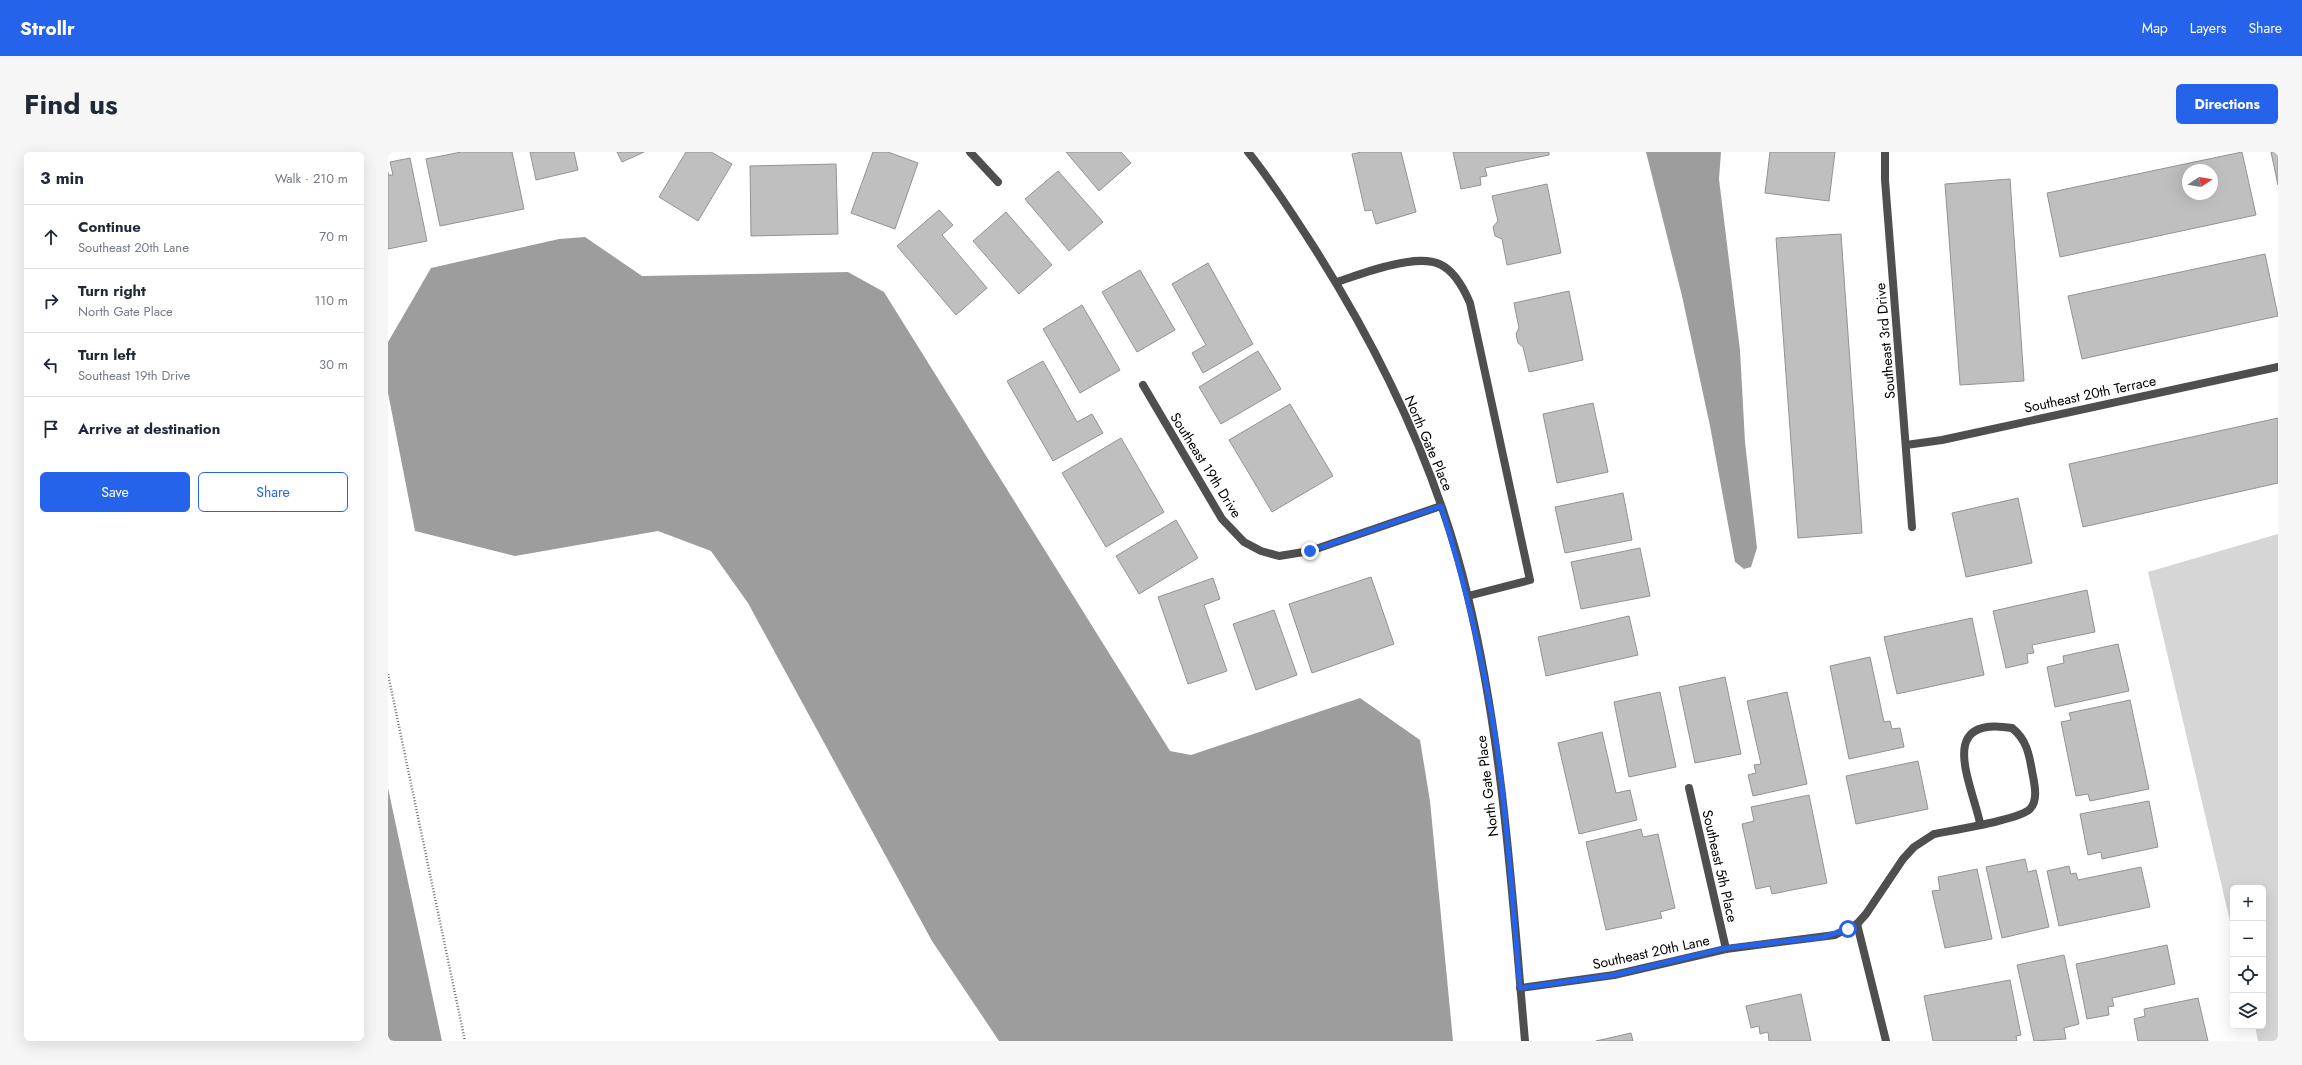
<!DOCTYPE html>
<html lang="en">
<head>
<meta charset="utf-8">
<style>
	:root { --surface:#fff; --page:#f6f6f7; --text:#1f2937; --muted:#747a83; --line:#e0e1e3; --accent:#2563eb }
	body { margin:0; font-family:Jost,sans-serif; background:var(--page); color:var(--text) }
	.controls { position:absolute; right:12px; bottom:12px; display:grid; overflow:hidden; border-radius:6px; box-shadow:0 4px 16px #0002 }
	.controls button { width:36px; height:36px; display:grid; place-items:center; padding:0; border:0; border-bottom:1px solid var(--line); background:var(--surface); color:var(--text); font:20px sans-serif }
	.compass { position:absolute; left:1794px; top:12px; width:36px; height:36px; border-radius:50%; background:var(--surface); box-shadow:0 4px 16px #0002; rotate:78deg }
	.stop { position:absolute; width:12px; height:12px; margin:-9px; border:3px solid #2563eb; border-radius:50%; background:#fff }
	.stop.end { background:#2563eb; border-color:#fff; box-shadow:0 1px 4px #0008 }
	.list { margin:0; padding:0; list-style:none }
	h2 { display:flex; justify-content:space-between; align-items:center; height:52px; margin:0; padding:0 16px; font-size:17px }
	h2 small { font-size:13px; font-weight:400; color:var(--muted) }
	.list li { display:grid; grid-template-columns:26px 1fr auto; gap:12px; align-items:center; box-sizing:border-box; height:64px; padding:0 16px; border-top:1px solid var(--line) }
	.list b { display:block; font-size:15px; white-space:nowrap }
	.list p { margin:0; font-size:13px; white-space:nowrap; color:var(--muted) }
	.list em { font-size:13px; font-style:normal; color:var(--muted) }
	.actions { display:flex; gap:8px; padding:12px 16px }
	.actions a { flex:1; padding:9px 0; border:1px solid var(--accent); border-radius:6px; text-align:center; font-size:14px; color:var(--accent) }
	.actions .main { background:var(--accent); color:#fff }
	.icon { flex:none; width:22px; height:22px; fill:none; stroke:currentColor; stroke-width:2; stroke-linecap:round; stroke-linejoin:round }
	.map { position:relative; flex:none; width:1890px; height:889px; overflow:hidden; border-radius:6px }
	header { display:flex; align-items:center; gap:24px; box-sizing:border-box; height:56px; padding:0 20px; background:var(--accent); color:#fff }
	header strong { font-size:19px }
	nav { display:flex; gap:22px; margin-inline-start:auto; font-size:14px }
	.intro { display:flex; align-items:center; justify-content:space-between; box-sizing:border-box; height:96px; padding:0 24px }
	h1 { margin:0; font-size:28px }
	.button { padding:10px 18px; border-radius:6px; background:var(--accent); color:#fff; font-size:14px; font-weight:700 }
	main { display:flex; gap:24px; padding:0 24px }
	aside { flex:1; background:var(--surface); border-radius:6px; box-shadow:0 4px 16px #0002 }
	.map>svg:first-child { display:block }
	.green { fill:#d6d6d6 }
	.water { fill:#9d9d9d }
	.building { fill:#bfbfbf; stroke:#939393; fill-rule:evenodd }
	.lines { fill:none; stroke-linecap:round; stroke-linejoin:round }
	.path { stroke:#717171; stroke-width:2.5; stroke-dasharray:1 2; stroke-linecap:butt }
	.minor { stroke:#4f4f4f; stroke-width:8 }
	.route { stroke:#2563eb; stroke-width:5 }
	.labels { text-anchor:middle; stroke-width:3; stroke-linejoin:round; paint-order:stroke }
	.street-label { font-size:14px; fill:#000; stroke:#fff }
</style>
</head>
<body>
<header>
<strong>Strollr</strong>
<nav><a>Map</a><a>Layers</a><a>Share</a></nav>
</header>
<div class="intro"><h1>Find us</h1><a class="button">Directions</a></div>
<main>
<aside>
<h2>3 min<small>Walk · 210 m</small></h2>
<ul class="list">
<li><svg class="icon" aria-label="ahead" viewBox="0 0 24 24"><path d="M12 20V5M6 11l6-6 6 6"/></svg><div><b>Continue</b><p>Southeast 20th Lane</p></div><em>70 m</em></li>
<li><svg class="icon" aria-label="right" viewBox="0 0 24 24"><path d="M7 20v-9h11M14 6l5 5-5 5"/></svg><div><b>Turn right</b><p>North Gate Place</p></div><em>110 m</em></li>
<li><svg class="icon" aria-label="left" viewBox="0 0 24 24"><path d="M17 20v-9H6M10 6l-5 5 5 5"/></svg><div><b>Turn left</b><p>Southeast 19th Drive</p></div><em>30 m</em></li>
<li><svg class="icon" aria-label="arrive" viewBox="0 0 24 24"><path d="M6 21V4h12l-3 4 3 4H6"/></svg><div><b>Arrive at destination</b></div></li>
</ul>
<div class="actions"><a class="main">Save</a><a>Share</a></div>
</aside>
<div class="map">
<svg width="1890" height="889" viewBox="0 0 1890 889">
	<rect width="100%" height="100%" fill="#fff"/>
	<!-- green -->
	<polygon class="green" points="1890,382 1890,889 1870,889 1867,874 1875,874 1875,736 1845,736 1845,782 1760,420"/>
	<!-- water -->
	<g class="water">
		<polygon points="1258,0 1333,0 1331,27 1352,198 1357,290 1369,396 1363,415 1356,417 1347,410 1322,274 1294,144"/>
		<polygon points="197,85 254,124 460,120 496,140 782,599 803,603 972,546 1032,588 1042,649 1065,889 611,889 544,789 360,451 323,399 270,379 127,404 27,379 0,241 0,190 43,116 171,87"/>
		<polygon points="0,636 54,889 0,889"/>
	</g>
	<!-- building -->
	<g class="building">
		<polygon points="73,0 124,0 136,57 52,74 38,7"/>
		<polygon points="142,0 186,0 190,18 148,28"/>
		<polygon points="229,0 256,0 234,10"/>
		<polygon points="298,0 323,0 344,12 310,69 271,45"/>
		<polygon points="485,0 500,0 530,11 507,77 463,61"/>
		<polygon points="678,0 733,0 743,11 711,39"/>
		<polygon points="974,0 1013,0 1028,60 988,72 984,58 977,59 964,2"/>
		<polygon points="1065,0 1161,0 1161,3 1097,16 1099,24 1092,25 1093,33 1073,37"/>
		<polygon points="1382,0 1447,0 1441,49 1377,41"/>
		<path d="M 1854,0 L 1868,63 L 1672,105 L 1659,41 ZM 1800,18 L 1824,18 L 1824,42 L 1800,42 Z"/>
		<polygon points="1883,0 1890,0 1890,33"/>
		<polygon points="22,6 39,89 0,97 0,20 0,23 5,23 2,10"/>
		<polygon points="448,12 450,82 363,84 362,14"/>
		<polygon points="670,19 715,70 681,99 637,47"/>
		<polygon points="1622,27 1636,229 1572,233 1557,32"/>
		<polygon points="1159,32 1173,101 1119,113 1114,87 1107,84 1105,75 1110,69 1104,44"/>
		<polygon points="551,58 565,73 554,83 599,136 568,163 509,94"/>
		<polygon points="618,60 664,113 631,142 585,89"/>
		<polygon points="1453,82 1474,381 1410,386 1388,86"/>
		<polygon points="1877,102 1890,164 1694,207 1680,144"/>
		<polygon points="820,111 865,192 815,221 804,201 818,193 784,132"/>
		<polygon points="752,118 787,178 749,200 714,140"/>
		<polygon points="1181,139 1195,208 1141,220 1135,195 1130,191 1128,182 1131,176 1126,151"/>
		<polygon points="694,153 732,218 692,241 655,177"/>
		<polygon points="870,199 893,237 833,272 811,235"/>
		<polygon points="655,209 689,270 704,262 715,281 665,309 619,229"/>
		<polygon points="1205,251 1220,320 1169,331 1155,262"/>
		<polygon points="902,252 945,324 884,360 841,288"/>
		<polygon points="1890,266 1890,331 1695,375 1681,312"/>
		<polygon points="733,286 776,360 718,395 674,321"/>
		<polygon points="1235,341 1244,388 1177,401 1167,355"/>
		<polygon points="1630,346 1644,411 1578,425 1564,361"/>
		<polygon points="788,368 810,406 751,442 728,404"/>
		<polygon points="1252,396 1262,444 1193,457 1183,410"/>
		<polygon points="983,425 1006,492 924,521 901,452"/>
		<polygon points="825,426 832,447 816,453 839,519 800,532 770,445"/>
		<polygon points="1699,438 1707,480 1644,493 1646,501 1639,502 1640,511 1618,516 1605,459"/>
		<polygon points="886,458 909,523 868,538 845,472"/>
		<polygon points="1241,464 1250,503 1158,524 1150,485"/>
		<polygon points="1584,466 1596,523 1509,542 1496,485"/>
		<polygon points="1730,492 1741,539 1667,555 1659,515 1676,511 1675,504"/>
		<polygon points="1482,505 1496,570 1502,569 1504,577 1512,576 1516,595 1461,607 1442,514"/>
		<polygon points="1337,525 1353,602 1307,611 1291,535"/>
		<polygon points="1272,540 1288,615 1241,625 1226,550"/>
		<polygon points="1399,540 1419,632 1365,644 1360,623 1368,621 1366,613 1373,612 1359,549"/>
		<polygon points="1742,548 1761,637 1702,649 1700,642 1688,644 1673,570 1683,568 1681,561"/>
		<polygon points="1214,580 1228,641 1242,638 1249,668 1191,682 1170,591"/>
		<polygon points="1530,609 1540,657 1468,672 1458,624"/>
		<polygon points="1421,643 1439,731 1384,742 1382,734 1368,737 1354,672 1366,669 1363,655"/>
		<polygon points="1761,649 1770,695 1714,707 1713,700 1700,703 1692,662"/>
		<polygon points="1253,677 1255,685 1270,682 1287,756 1272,760 1274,766 1218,778 1198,690"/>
		<polygon points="1637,707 1640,720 1648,718 1661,775 1614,786 1598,715"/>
		<polygon points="1681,714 1683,722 1688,721 1690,728 1753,715 1762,755 1671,774 1659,719"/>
		<polygon points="1589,717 1604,787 1557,796 1544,739 1552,738 1550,725"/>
		<polygon points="1779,793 1787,832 1724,846 1726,854 1720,855 1721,863 1699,867 1688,812"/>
		<polygon points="1676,803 1691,872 1676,876 1678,887 1646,889 1629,813"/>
		<polygon points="1622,828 1633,883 1628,884 1629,889 1545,889 1536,844"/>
		<polygon points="1413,842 1423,889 1381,889 1380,880 1372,882 1371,874 1363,876 1358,854"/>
		<polygon points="1810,846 1820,889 1750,889 1746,867 1757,864 1756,857"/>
		<polygon points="1243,881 1245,889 1208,889"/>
	</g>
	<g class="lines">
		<!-- path -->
		<polyline class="path" points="0,522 77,889"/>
		<!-- minor -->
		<g class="minor">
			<polyline points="582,0 610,30"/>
			<path d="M 860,0 C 882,27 901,57 920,86 C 991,196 1050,318 1080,445 C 1115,591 1124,741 1137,889"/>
			<polyline points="1497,0 1497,28 1524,375"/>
			<path d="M 949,130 C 967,124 985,117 1004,113 C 1047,103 1064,109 1082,151 L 1142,428 L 1080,444"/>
			<polyline points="755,233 834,367 856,390 873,399 891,404 922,399 1053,354"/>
			<polyline points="1518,293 1554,288 1890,215"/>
			<polyline points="1301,636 1338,797"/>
			<polyline points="1469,772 1498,889"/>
			<path d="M 1132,836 L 1226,823 L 1338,797 L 1447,783 L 1469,772 L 1478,762 L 1515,707 L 1526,695 L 1546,682 C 1565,678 1631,668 1642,657 C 1651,648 1646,630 1644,619 C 1641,601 1638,587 1624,576 C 1548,563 1583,630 1592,671"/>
		</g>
	</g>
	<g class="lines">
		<!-- route -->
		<path class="route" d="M 922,399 L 1053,354 C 1078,433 1096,513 1109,595 C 1120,675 1125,756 1132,836 L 1226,823 L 1338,796 L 1435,785 L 1460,777"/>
	</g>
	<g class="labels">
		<!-- street labels -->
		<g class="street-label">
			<text transform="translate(1497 189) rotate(-95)" y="5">Southeast 3rd Drive</text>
			<text transform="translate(1702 242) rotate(-12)" y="5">Southeast 20th Terrace</text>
			<text transform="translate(1041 291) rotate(67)" y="5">North Gate Place</text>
			<text transform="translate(818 313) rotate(58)" y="5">Southeast 19th Drive</text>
			<text transform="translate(1099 634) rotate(-97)" y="5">North Gate Place</text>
			<text transform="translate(1332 714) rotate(77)" y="5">Southeast 5th Place</text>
			<text transform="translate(1263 800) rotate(-12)" y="5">Southeast 20th Lane</text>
		</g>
	</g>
</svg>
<div class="controls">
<button>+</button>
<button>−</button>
<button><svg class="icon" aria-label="locate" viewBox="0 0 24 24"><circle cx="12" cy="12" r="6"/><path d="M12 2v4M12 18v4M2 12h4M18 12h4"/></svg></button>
<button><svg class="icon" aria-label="layers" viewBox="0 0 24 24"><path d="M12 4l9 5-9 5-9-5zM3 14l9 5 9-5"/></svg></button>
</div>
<svg class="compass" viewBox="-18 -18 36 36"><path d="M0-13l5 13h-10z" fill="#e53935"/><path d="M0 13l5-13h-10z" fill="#747a83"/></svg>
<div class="stop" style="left:1460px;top:777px"></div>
<div class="stop end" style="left:922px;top:399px"></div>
</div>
</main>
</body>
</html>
